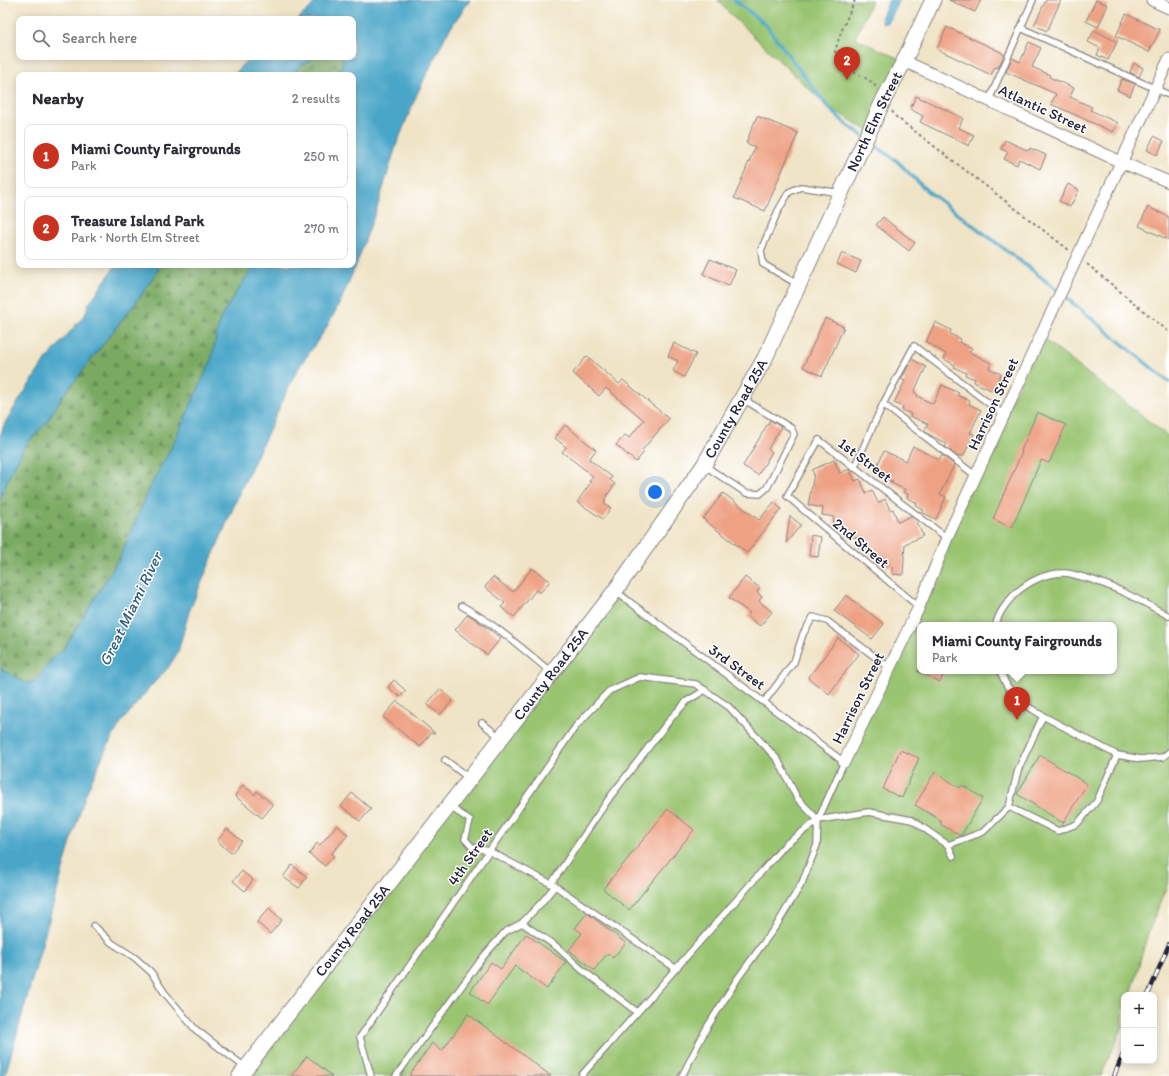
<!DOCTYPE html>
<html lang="en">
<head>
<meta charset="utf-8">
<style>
	:root { --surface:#fff; --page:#f7f7f7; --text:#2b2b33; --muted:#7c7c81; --line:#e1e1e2; --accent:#c8321e }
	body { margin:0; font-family:Itim,sans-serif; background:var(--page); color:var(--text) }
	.controls { position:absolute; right:12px; bottom:12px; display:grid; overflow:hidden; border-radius:8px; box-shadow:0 2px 10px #0003 }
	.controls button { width:36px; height:36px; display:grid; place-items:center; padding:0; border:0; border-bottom:1px solid var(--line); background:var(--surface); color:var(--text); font:20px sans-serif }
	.you { position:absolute; left:655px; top:492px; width:14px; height:14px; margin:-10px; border:3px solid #fff; border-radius:50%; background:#1a73e8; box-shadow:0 0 0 6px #1a73e833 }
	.badge { display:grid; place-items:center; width:26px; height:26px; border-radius:50%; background:var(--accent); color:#fff; font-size:13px; font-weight:700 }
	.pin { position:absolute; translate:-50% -33px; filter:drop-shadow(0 1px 2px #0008) }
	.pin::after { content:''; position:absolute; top:21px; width:14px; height:12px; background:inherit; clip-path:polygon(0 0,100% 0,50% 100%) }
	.popup { position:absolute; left:917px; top:622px; width:200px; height:52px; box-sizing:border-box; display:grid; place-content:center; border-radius:8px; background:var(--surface); filter:drop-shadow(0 1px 3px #0005); font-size:13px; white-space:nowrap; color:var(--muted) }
	.popup b { font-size:15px; color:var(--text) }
	.popup::after { content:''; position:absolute; left:50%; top:100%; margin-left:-8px; border:8px solid transparent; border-top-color:var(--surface) }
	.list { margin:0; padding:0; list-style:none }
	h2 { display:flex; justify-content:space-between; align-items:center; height:52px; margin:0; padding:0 16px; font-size:17px }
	h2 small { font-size:13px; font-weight:400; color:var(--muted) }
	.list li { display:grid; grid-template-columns:26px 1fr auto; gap:12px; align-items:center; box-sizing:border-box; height:64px; margin:0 8px 8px; padding:0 8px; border:1px solid var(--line); border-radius:8px }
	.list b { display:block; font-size:15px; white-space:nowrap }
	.list p { margin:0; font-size:13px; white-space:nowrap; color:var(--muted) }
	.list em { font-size:13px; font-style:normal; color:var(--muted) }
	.icon { flex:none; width:22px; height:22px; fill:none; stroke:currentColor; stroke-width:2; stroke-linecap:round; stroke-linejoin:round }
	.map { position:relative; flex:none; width:1169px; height:1076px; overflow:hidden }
	.search { position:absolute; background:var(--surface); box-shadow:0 2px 10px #0003; left:16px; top:16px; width:340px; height:44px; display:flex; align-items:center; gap:10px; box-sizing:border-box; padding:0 14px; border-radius:8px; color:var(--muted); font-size:15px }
	.panel { position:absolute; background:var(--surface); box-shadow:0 2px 10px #0003; left:16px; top:72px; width:340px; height:196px; border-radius:8px }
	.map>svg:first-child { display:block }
	.forest { fill:url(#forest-firs); stroke:#4e664e }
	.green { fill:#99c470; stroke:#5e7356; fill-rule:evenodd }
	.water { fill:#49a6c8; stroke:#366482 }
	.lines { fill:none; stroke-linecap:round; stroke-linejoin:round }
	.stream { stroke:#49a6c8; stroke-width:3.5 }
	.building { fill:#eea183 }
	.service-casing { stroke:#898380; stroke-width:8 }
	.minor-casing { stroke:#898380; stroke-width:13 }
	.secondary-casing { stroke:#898380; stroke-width:17 }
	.path { stroke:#898380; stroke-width:2; stroke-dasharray:3 3; stroke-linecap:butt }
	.service { stroke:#fff; stroke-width:5.5 }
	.minor { stroke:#fff; stroke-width:11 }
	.secondary { stroke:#fff; stroke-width:15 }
	.rail-casing { stroke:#22223b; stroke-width:4.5 }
	.rail { stroke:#fff; stroke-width:3; stroke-dasharray:9; stroke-linecap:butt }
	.labels { text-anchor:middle; stroke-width:3; stroke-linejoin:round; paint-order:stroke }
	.street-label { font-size:15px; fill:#22223b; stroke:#fff }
	.water-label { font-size:16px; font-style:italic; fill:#345d7a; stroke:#fff }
</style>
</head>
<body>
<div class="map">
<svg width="1169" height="1076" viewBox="0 0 1169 1076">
	<defs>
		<pattern id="forest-firs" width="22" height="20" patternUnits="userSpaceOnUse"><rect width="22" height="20" fill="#7aaa62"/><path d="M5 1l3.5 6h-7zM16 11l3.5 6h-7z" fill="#648a52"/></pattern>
	</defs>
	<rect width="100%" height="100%" fill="#fff"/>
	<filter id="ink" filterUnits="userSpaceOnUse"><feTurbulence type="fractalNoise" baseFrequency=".025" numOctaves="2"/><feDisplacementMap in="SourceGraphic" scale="8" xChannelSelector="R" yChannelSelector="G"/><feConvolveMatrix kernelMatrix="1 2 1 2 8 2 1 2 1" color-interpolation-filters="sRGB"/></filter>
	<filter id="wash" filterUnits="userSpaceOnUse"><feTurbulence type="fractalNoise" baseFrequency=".012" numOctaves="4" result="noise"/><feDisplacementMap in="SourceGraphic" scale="16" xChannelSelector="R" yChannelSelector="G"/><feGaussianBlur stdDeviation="0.9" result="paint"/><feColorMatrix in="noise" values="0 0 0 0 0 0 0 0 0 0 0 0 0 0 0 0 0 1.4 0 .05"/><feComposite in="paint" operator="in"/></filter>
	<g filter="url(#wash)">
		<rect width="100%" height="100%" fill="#f0e4c6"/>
		<!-- forest -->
		<g class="forest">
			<polygon points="317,57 344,57 339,75 293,75 300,66"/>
			<polygon points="161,265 254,265 227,307 220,319 211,361 171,448 151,485 120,557 63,650 53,657 38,679 32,682 25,683 0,668 0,500 4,487 24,447 46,423 62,397 140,297"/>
		</g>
		<!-- green -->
		<g class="green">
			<polygon points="718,0 872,0 855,38 904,61 869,131 827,106 728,12"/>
			<path d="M 1041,337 L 1169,437 L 1169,880 L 1147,936 L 1131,995 L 1124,995 L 1123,1026 L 1101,1076 L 240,1076 L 615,591 L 844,762 ZM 920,625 L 1114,625 L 1114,671 L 920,671 Z"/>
		</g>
		<!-- water -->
		<g class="water">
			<polygon points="317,0 470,0 447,33 417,94 396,146 377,208 356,265 339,305 325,330 296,372 240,492 189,612 178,652 168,668 151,686 120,724 106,749 85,796 72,838 5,1076 0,1076 0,668 25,683 32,682 38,679 53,657 63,650 120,557 151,485 171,448 211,361 220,319 227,307 254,265 353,265 353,75 339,75 344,57 353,57 353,19 298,19 309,9"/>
			<polygon points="889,0 899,0 889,22 883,24 881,18"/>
			<polygon points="253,57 317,57 300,66 293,75 234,75 243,64"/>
			<polygon points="116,265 161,265 140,297 62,397 46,423 24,447 4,487 0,500 0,436 4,425 9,416 42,365 86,313 88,305"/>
		</g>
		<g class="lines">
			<!-- stream -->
			<g class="stream">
				<polyline points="734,0 765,24 827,106 845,123 863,136"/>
				<polyline points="869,141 897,161 926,190 1031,269 1169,382"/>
			</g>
		</g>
		<g id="blocks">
			<!-- building -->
			<g class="building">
				<polygon points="949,0 981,0 975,12"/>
				<polygon points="1046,0 1061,0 1047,31 1034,25"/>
				<polygon points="1096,0 1108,5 1098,27 1086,21"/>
				<polygon points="1126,14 1160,30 1149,52 1116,36"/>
				<polygon points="947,27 1001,52 1004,55 998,68 995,67 991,75 937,49"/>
				<polygon points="1094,30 1117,42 1108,60 1097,55 1100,48 1088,42"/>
				<polygon points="1029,42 1041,48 1032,67 1050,75 1049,77 1074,88 1070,97 1092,107 1090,110 1118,123 1113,132 1051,104 1056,94 1006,72 1012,58 1020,62"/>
				<polygon points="1134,63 1143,68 1139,77 1130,72"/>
				<polygon points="1122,79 1135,84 1130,96 1117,90"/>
				<polygon points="916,96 963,118 959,128 974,135 969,146 920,122 923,116 910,109"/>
				<polygon points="757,116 798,133 765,211 734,198 755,147 746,143"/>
				<polygon points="1154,136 1164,141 1157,155 1147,150"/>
				<polygon points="1005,140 1029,151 1030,148 1046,155 1040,169 1019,159 1017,165 1004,159 1008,152 1001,149"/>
				<polygon points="1068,184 1079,190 1070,207 1059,201"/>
				<polygon points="1148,207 1169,217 1169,240 1139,226"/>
				<polygon points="883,217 915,243 909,251 876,225"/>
				<polygon points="842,253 861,261 856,273 837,264"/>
				<polygon points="710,259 736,270 729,286 703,274"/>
				<polygon points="825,318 844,327 822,376 803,367"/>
				<polygon points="935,322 951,330 950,334 961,339 959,342 972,348 969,352 991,363 989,368 1001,374 993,391 974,382 975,379 965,375 966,373 954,367 955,365 944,359 946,354 926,342"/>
				<polygon points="674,343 696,354 684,377 673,371 678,361 668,356"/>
				<polygon points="587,356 619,384 623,380 669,419 642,450 644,452 636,462 616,445 625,435 629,438 644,420 606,388 599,396 573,373"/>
				<polygon points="912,359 926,367 914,392 918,395 917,396 933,404 942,385 959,393 957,395 970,401 969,404 981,410 970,433 974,434 963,457 959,455 958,457 945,447 947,444 930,435 924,431 928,424 910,416 911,414 902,410 903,407 894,403 905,381 901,379"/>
				<polygon points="1037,412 1066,425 1049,463 1041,460 1012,528 993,519 1022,452 1021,451"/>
				<polygon points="770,420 781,427 768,449 772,452 758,475 743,466"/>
				<polygon points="565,425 596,450 589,459 612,477 610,480 615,484 604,500 606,501 604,504 611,508 603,519 577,502 591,482 589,481 593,476 562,452 566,447 555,438"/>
				<polygon points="913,446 939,460 942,455 954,465 940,494 946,497 936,519 921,512 924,510 916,506 917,503 907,498 908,494 903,492 906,490 889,482 893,481 874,472 884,451 906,461"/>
				<polygon points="834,460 840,473 849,469 855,481 860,479 866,493 872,490 878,503 885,499 890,510 893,509 898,522 911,516 916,520 923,536 905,544 903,575 892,574 892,567 883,565 884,559 870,556 871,549 858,547 860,538 845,536 846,528 833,526 834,517 822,515 823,508 808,505 814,474 812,470"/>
				<polygon points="723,493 759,520 774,502 781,509 747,553 703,519"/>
				<polygon points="790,516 801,525 786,543"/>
				<polygon points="811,535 821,537 818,557 809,556"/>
				<polygon points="532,568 550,581 540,593 536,590 514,617 501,607 505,603 485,587 493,577 513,592"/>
				<polygon points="745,577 760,588 757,592 762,597 759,601 772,612 760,626 747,616 750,613 729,598"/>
				<polygon points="846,595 884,624 872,639 834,611"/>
				<polygon points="468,614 501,638 487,655 455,630"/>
				<polygon points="838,638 859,654 829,694 808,678"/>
				<polygon points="917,671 945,671 940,682"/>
				<polygon points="394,680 406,691 400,697 388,687"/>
				<polygon points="440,689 453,700 440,715 427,704"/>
				<polygon points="397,701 435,733 431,733 420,747 383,717"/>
				<polygon points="900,750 919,758 902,798 883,789"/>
				<polygon points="1040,755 1087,784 1063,823 1017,794"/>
				<polygon points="935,772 960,788 962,785 983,798 961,836 940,824 942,821 915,805"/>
				<polygon points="243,785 255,795 257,791 273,805 262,818 235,796"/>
				<polygon points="352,793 371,809 360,821 341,806"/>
				<polygon points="668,809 694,830 629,910 603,889"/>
				<polygon points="337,825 348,835 331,854 334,856 325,866 309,854 317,843 320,845"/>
				<polygon points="227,829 242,841 231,853 217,841"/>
				<polygon points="292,865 307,877 299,888 283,877"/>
				<polygon points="242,871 253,880 245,891 233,881"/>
				<polygon points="269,908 282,920 270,934 257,922"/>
				<polygon points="587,913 626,943 613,958 608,953 594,970 569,950 582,933 575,928"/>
				<polygon points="526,934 566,962 547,989 515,966 487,1005 470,992 491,962 501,969"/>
				<polygon points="468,1014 551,1076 409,1076 432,1043 442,1051"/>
				<polygon points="307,1056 332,1076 291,1076"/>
			</g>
		</g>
	</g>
	<g filter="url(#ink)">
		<use href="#blocks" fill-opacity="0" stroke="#898380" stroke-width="1"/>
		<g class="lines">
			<!-- service casing -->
			<g class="service-casing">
				<g id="service">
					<polyline points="1021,28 1169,95"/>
					<polyline points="989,100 1033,0"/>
					<polyline points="797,284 763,264 761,250 778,211 789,192 801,187 841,193"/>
					<polyline points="883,404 976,476"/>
					<polyline points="705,466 746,493 760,494 767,488 794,434 791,428 743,399"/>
					<polyline points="854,468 883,404 914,346 1004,415"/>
					<polyline points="615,591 844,762 818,820 817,845 802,883 778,923 738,978 706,1029 682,1076"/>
					<path d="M 462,606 C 495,624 523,649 552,673"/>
					<polyline points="919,607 787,496 819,440 947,538"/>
					<path d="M 996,625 C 998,612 1008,601 1017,592 C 1030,581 1046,573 1064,573 C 1069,573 1075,575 1079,576 C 1111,584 1140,600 1169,616"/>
					<polyline points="1000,671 1007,686 1021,702 1043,716 1117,755 1141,759 1163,757 1169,752"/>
					<polyline points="764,702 794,662 803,634 813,617 827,621 890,668"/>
					<polyline points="482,723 501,738"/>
					<polyline points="445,760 470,779"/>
					<polyline points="450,807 470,820 465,839 472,847 489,851 555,886 675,968"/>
					<polyline points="1009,807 1058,831 1077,824 1097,801 1117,755"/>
					<polyline points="948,845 983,832 1009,807 1018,770 1043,716"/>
					<polyline points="551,884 610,797 672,717 687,701 705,690"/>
					<polyline points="522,923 557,947 581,969 637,1012"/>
					<polyline points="94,926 112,943 134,957 151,972 164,992 195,1029 246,1068"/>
					<polyline points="371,1076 360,1037 576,726 609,691 640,677 696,684 729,707 778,760 797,798 818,820 869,812 912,820 948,845 953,856"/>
					<polyline points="396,1076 483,957 505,932 522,923 542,902 555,886"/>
					<polyline points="581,1076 786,844 818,820"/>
				</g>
			</g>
			<!-- minor casing -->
			<g class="minor-casing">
				<g id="minor">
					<polyline points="1152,0 1169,8"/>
					<polyline points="904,61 1121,162 1169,182"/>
					<polyline points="844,762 919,607 947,538 1169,59"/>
				</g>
			</g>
			<!-- secondary casing -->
			<g class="secondary-casing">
				<g id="secondary">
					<path id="s1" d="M 240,1076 L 615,591 L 704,465 L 765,358 L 884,99 L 904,61 L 933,0"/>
				</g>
			</g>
			<!-- path -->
			<g class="path">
				<path d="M 855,0 L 841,32 L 835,51 C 836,54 837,59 840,62 C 849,74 868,75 876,87"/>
				<polyline points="892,111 895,116 1069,250"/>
				<polyline points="1087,264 1169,332"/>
			</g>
			<!-- service -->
			<use href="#service" class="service"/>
			<!-- minor -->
			<use href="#minor" class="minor"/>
			<!-- secondary -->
			<use href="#secondary" class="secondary"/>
			<!-- rail casing -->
			<g class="rail-casing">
				<g id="rail">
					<polyline points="1148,995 1169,944"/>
					<polyline points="1114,1076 1124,1052"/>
				</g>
			</g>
			<!-- rail -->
			<use href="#rail" class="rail"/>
		</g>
	</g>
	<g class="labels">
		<!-- street labels -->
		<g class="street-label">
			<text transform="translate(1043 109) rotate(25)" y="5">Atlantic Street</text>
			<text dy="5" stroke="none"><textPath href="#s1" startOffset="1151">North Elm Street</textPath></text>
			<text transform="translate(993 404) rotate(-65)" y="5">Harrison Street</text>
			<text dy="5" stroke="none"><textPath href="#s1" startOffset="832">County Road 25A</textPath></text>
			<text transform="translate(865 460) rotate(37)" y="5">1st Street</text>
			<text transform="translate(861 543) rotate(40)" y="5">2nd Street</text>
			<text transform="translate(737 667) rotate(36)" y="5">3rd Street</text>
			<text dy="5" stroke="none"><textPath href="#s1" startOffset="508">County Road 25A</textPath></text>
			<text transform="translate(858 698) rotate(-64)" y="5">Harrison Street</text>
			<text transform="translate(470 857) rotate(-55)" y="5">4th Street</text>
			<text dy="5" stroke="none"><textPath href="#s1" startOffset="184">County Road 25A</textPath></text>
		</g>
		<!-- water labels -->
		<g class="water-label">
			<text transform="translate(130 609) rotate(-64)" y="6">Great Miami River</text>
		</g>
	</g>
</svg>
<div class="controls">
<button>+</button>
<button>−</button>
</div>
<div class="you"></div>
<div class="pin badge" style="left:1017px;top:720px">1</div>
<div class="popup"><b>Miami County Fairgrounds</b>Park</div>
<div class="pin badge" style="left:847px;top:80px">2</div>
<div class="search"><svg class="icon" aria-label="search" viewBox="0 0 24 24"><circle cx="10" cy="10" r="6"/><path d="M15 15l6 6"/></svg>Search here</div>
<section class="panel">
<h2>Nearby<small>2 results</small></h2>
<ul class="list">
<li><span class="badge">1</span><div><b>Miami County Fairgrounds</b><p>Park</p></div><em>250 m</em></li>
<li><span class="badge">2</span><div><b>Treasure Island Park</b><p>Park · North Elm Street</p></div><em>270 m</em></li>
</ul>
</section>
</div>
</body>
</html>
